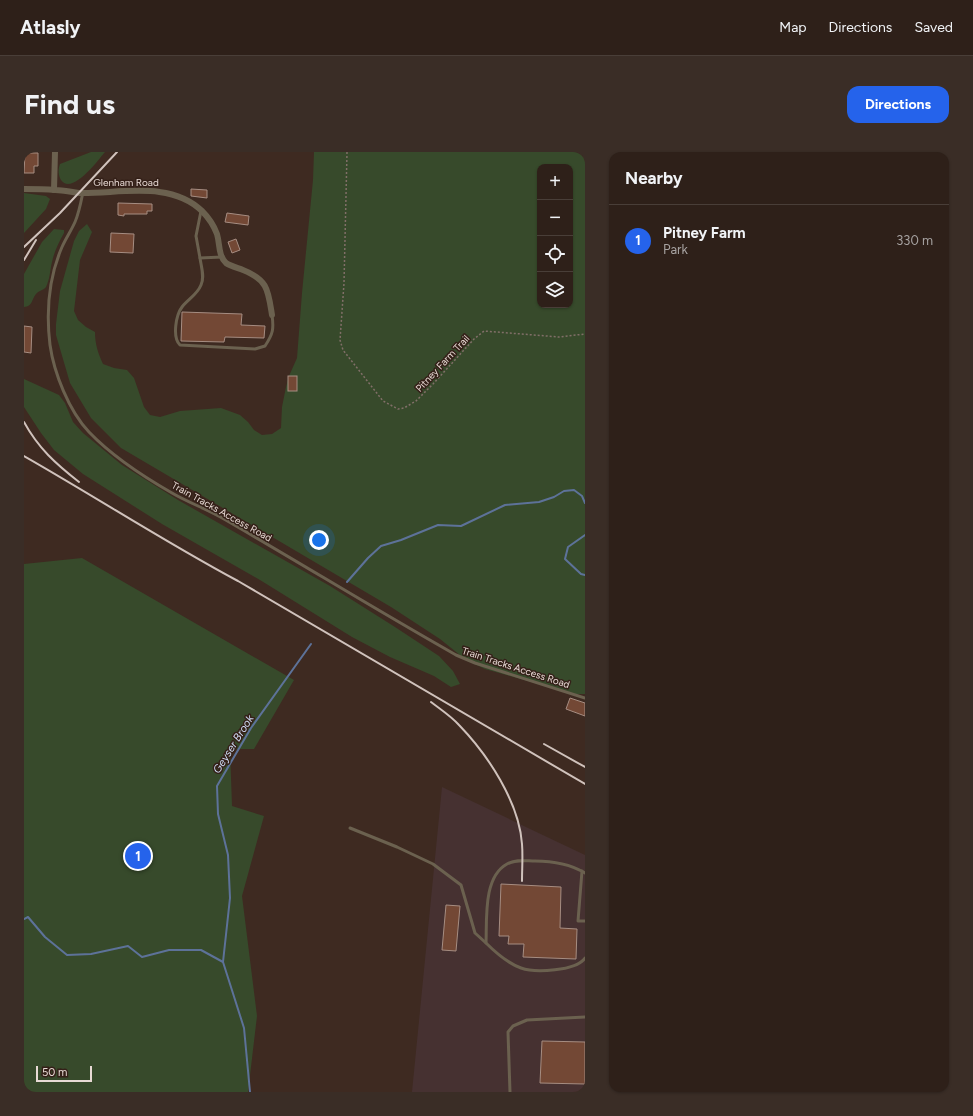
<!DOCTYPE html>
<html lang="en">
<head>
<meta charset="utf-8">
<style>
	:root { --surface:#2e2019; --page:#3a2d26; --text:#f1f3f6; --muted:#a7a3a2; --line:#493e38; --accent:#2563eb }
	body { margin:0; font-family:Figtree,sans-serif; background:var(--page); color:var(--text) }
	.controls { position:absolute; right:12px; top:12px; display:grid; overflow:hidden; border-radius:8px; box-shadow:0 1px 3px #0004 }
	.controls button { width:36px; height:36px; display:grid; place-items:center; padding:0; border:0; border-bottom:1px solid var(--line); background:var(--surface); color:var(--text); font:20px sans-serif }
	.scale { position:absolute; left:12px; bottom:10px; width:56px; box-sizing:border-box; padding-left:4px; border:2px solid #e8dad5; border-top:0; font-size:11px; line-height:14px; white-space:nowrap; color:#e8dad5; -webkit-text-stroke:3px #342018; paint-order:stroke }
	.you { position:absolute; left:295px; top:388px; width:14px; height:14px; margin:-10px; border:3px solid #fff; border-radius:50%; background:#1a73e8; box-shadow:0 0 0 6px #1a73e833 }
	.badge { display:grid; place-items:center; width:26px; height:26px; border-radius:50%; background:var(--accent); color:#fff; font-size:13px; font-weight:700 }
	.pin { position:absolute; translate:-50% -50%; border:2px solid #fff; box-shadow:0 1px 4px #0006 }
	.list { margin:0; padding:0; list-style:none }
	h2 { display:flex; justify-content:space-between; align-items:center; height:52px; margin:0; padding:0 16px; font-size:17px }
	h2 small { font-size:13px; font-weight:400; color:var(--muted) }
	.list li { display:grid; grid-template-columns:26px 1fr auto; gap:12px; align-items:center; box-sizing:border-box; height:72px; padding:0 16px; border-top:1px solid var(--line) }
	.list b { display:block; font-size:15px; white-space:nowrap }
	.list p { margin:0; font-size:13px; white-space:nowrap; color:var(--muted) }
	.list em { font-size:13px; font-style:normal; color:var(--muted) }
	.icon { flex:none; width:22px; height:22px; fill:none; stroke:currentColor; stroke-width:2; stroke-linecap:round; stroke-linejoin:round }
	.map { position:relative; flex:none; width:561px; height:940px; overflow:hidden; border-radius:12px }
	header { display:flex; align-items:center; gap:24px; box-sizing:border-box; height:56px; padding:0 20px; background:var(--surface); border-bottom:1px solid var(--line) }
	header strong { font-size:19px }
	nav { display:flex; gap:22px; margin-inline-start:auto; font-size:14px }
	.intro { display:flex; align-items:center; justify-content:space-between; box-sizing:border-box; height:96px; padding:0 24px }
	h1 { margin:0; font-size:28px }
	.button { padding:10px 18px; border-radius:12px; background:var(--accent); color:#fff; font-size:14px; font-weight:700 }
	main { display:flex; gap:24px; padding:0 24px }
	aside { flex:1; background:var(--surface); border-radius:12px; box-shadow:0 1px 3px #0004 }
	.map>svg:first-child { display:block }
	.industrial { fill:#463131 }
	.green { fill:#374a2b; fill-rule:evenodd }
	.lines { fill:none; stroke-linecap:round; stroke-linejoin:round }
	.stream { stroke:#5d7299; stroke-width:2 }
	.building { fill:#734835; stroke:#a68d82 }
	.path { stroke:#816f68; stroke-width:1.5; stroke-dasharray:2 2; stroke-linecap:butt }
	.service { stroke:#6b614f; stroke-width:3 }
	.minor { stroke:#6b614f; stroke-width:6 }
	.rail { stroke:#d0c2bc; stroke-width:2 }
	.labels { text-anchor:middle; stroke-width:3; stroke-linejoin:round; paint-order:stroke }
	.street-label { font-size:10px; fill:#e8dad5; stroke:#342018 }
	.water-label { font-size:11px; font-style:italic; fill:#d1dff9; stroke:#342018 }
</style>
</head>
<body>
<header>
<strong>Atlasly</strong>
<nav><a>Map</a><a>Directions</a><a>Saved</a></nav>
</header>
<div class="intro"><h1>Find us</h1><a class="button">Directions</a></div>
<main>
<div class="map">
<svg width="561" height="940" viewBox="0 0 561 940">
	<rect width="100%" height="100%" fill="#3e2a21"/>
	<!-- industrial -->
	<polygon class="industrial" points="418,635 561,703 561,940 388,940"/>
	<!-- green -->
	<g class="green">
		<path d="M 67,0 L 81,0 C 75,7 48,44 37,28 C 34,23 34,17 36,12 Z"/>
		<path d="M 290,0 L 561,0 L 561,542 L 551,542 L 461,517 L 442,508 L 416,487 L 367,455 L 97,296 L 67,266 L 46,231 L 32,183 L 32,172 L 36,139 L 50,89 L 55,79 L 63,72 L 68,80 L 56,108 L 50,159 L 54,168 L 62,175 L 71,180 C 71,192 74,201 79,212 L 90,216 L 103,218 L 110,226 L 120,255 L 126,263 L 136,265 L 156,259 L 197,256 L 216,263 L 224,270 L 230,278 L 238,283 L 248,282 L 257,276 L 258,255 L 262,235 L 265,224 L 273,206 L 278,141 L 289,28 ZM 516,15 L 546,15 L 546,153 L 516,153 Z"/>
		<polygon points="0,41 22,44 26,47 22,57 0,81"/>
		<path d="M 30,77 L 40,78 L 40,81 C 35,90 30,100 28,110 C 26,118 26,127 22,135 C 20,138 14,139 12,142 C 7,148 9,154 0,155 L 0,122 L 18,90 Z"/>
		<polygon points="0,227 35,243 41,251 49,270 59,281 98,313 154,348 306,434 371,475 415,504 429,519 436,532 427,535 410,524 366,505 328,485 236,428 138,372 59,322 30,298 17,281 0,255"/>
		<polygon points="58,406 270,528 230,597 206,597 208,654 240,664 218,744 233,864 224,940 0,940 0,412"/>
	</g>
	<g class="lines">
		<!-- stream -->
		<g class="stream">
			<polyline points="561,383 544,395 541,407 557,422 561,423"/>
			<polyline points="323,430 344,406 357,394 377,388 414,373 437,374 481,353 515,350 530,345 540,339 550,338 558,344 561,351"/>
			<polyline points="0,767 4,765 21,785 43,803 67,802 104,794 118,805 145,798 177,798 199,810"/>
			<polyline points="226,940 220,876 199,810 206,746 204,703 194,662 193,634 227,576 287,492"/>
		</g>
	</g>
	<!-- building -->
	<g class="building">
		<polygon points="1,1 14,1 14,14 10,14 10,21 0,21"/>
		<polygon points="167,37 183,38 183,46 167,44"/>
		<polygon points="94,51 128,52 128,59 123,59 123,62 100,62 100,64 94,63"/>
		<polygon points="203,61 225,64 224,73 201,70"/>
		<polygon points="87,81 110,82 109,101 86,100"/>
		<polygon points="212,87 216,98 208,101 204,90"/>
		<polygon points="158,160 218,162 217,173 241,174 240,186 201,185 200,190 157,189"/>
		<polygon points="0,174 8,175 7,201 0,200"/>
		<rect x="264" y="224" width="9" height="15"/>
		<polygon points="546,546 561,551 561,564 542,557"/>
		<polygon points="477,732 537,735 536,776 553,777 552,807 499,805 500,792 484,792 485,784 475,784"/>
		<polygon points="422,753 436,754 432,799 418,798"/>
		<polygon points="518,889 561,890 561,932 516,931"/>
	</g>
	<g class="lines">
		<!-- path -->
		<polyline class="path" points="323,0 320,131 316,188 319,198 359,249 374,257 380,256 392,249 409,232 450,187 460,179 535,185 561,182"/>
		<!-- service -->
		<g class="service">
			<path d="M 59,40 C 57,50 55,61 51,70 C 47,79 42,86 38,95 C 25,125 22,160 26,193 C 30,221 45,259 65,280 C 87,303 120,325 148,341 C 165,351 183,357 200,367 C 278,412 354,459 432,503 L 451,511 L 561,546"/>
			<polyline points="177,59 172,84 176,106 198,105"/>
			<path d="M 176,106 C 177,114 181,125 177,133 C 173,143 164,147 158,155 C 152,163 148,185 156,193 L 231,197 L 241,194 C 249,182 250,177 248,163"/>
			<polyline points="326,676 373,695 409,712 437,733 451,781 462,791"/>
			<polyline points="558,719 554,769 561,769"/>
			<path d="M 561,721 C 546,712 528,709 511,709 C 502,709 492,707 483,712 C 459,725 463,767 462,791 C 472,801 483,811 497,816 C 511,821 552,819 561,806"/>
			<polyline points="486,940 484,880 489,874 503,868 561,865"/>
		</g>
		<!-- minor -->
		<g class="minor">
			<path d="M 0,37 C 10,37 20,37 31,38 C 39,38 47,40 55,41 C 95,42 146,28 178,59 C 184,65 190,74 193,82 C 196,92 194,103 202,111 C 206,114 214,116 219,118 C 244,128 244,138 248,163"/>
			<polyline points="30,38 31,0"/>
		</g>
		<!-- rail -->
		<g class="rail">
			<polyline points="0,95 36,61 93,0"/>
			<polyline points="0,108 12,88"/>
			<path d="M 0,270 C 14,296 32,312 55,330"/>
			<path d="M 0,304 C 72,345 141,390 214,429 L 561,632"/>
			<path d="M 407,550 C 416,557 427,564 435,573 C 464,603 495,650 498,692 C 499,704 498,717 498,729"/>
			<polyline points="520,592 561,615"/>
		</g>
	</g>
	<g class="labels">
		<!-- street labels -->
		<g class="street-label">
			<text x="102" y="34">Glenham Road</text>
			<text transform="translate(418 211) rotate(-47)" y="4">Pitney Farm Trail</text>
			<text transform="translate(198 359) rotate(29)" y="4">Train Tracks Access Road</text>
			<text transform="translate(492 515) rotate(18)" y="4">Train Tracks Access Road</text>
		</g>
		<!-- water labels -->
		<g class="water-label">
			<text transform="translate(209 592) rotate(-58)" y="4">Geyser Brook</text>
		</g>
	</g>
</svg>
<div class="controls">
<button>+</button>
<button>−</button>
<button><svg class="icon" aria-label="locate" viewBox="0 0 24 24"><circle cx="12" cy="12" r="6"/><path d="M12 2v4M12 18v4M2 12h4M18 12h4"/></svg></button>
<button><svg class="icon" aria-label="layers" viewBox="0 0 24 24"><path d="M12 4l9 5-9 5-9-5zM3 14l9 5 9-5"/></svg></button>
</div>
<div class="scale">50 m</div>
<div class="you"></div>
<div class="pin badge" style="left:114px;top:704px">1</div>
</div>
<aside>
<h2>Nearby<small></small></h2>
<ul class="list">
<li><span class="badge">1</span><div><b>Pitney Farm</b><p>Park</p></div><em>330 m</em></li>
</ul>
</aside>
</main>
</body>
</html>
